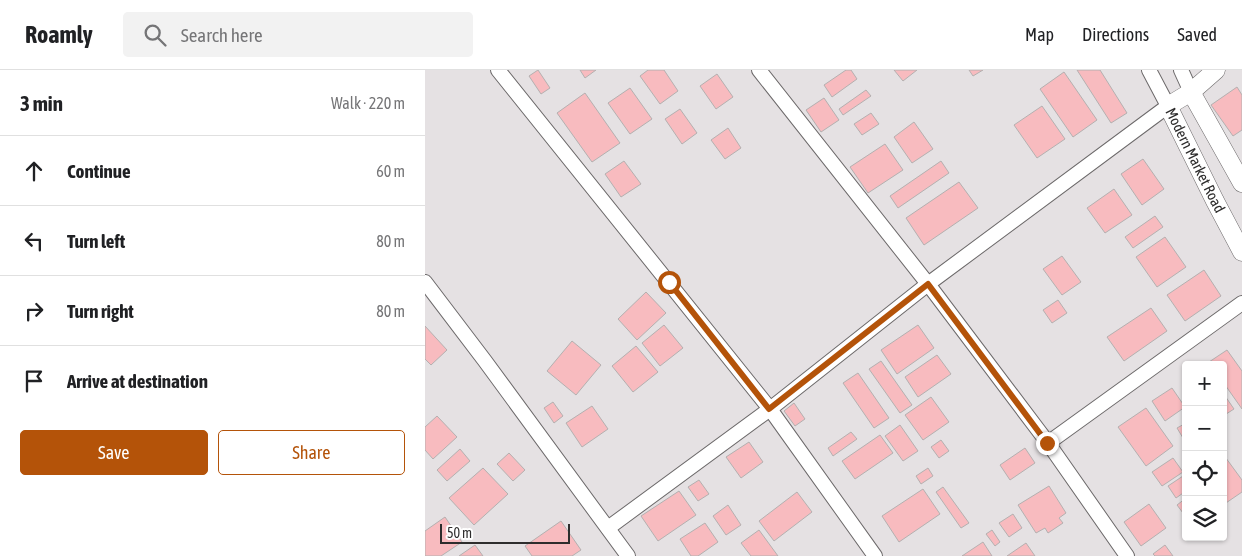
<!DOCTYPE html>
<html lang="en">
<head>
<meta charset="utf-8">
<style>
	:root { --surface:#fff; --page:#f2f2f2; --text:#202124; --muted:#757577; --line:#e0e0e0; --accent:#b45309 }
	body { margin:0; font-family:"Asap Condensed",sans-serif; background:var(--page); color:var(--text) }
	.controls { position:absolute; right:15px; bottom:15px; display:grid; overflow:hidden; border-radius:5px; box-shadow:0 1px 4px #0004 }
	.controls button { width:45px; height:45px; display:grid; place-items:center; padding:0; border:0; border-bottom:1px solid var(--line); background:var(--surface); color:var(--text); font:25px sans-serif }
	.scale { position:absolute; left:15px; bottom:12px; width:130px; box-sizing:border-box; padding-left:5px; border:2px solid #2e2d2d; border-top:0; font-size:14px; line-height:18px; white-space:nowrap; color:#2e2d2d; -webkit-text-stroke:4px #fff; paint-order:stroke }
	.stop { position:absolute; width:15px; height:15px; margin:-11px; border:4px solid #b45309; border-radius:50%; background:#fff }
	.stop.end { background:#b45309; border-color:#fff; box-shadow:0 1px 5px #0008 }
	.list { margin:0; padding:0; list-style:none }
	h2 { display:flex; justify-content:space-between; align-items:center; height:65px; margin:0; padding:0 20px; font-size:21px }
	h2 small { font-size:16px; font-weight:400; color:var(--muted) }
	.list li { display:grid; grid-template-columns:32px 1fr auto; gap:15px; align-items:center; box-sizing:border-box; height:70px; padding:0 20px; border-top:1px solid var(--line) }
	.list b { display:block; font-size:19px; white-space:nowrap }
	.list em { font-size:16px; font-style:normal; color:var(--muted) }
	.actions { display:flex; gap:10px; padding:15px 20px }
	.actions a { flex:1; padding:11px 0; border:1px solid var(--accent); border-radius:5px; text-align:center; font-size:18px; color:var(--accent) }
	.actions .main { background:var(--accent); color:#fff }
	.icon { flex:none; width:28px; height:28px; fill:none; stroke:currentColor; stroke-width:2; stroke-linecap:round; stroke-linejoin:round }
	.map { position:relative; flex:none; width:817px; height:486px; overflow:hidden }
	header { display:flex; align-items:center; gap:30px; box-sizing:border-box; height:70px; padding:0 25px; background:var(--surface); border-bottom:1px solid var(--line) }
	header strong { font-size:24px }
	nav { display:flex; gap:28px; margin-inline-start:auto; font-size:18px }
	.search { width:350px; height:45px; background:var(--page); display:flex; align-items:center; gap:12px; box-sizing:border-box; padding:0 18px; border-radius:5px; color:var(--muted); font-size:19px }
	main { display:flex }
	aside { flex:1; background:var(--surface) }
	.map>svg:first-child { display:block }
	.building { fill:#f8bbbf; stroke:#b4b0b0 }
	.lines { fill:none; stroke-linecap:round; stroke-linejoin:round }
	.minor-casing { stroke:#6c696a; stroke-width:16 }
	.tertiary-casing { stroke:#6c696a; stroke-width:19 }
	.minor { stroke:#fff; stroke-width:14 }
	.tertiary { stroke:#fff; stroke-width:18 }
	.route { stroke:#b45309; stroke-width:6 }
	.labels { text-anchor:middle; stroke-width:4; stroke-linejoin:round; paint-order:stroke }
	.street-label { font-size:15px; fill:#2e2d2d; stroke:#fff }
</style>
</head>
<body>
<header>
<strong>Roamly</strong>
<div class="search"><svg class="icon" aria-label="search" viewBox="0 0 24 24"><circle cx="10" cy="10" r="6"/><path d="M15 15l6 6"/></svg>Search here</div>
<nav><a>Map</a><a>Directions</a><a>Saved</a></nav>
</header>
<main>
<aside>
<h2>3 min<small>Walk · 220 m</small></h2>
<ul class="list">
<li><svg class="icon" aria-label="ahead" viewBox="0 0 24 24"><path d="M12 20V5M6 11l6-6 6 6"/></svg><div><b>Continue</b></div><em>60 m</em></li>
<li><svg class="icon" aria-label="left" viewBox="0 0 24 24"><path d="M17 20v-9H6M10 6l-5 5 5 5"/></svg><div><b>Turn left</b></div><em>80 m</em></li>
<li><svg class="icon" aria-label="right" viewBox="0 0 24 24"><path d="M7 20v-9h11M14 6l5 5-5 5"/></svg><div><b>Turn right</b></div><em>80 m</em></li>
<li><svg class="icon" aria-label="arrive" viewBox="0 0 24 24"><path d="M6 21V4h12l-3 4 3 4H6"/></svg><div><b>Arrive at destination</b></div></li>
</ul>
<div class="actions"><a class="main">Save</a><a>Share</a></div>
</aside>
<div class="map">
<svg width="817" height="486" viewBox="0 0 817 486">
	<rect width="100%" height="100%" fill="#e5e1e3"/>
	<!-- building -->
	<g class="building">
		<polygon points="113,0 125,18 116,24 104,6"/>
		<polygon points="155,0 171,0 160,8"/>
		<polygon points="223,0 239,0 253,21 235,34 215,6"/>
		<polygon points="421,0 426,0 432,9 407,27 399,15"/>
		<polygon points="469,0 492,0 478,11"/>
		<polygon points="544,0 558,0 548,6"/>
		<polygon points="652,0 675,0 702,43 686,53"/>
		<polygon points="639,2 672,50 648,67 615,19"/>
		<polygon points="292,4 308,27 291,39 275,16"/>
		<polygon points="812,17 817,25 817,60 808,66 786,35"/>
		<polygon points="205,18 227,49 205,64 183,33"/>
		<polygon points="441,20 446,26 418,45 414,39"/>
		<polygon points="160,23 195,73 167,92 132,43"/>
		<polygon points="399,28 414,50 396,62 381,40"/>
		<polygon points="617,36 640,69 612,88 589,55"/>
		<polygon points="255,39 272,63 257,74 240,49"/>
		<polygon points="446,43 454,54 437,65 429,54"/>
		<polygon points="489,52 508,79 487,93 469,67"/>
		<polygon points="303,58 316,78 300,89 286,70"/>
		<polygon points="460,74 478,100 443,123 425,97"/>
		<polygon points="718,89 739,119 717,135 696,104"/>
		<polygon points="199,91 216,114 196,127 180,104"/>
		<polygon points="516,91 524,103 473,138 465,126"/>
		<polygon points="534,112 553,138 499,175 481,148"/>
		<polygon points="689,119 707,145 680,163 662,138"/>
		<polygon points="730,146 738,157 708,178 700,167"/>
		<polygon points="740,167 761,197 732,217 711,187"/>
		<polygon points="637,186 656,212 637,225 618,199"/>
		<polygon points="779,200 796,226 760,251 742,225"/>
		<polygon points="221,222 241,243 212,270 193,249"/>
		<polygon points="633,230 642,243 627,253 618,240"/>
		<polygon points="726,238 742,261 699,291 682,267"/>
		<polygon points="239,255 258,278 235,296 217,273"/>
		<polygon points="493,255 509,278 472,304 456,280"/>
		<polygon points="0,256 22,280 6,295 0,289"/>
		<polygon points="147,271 176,295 151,325 122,301"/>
		<polygon points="211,276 233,302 208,322 187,296"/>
		<polygon points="802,280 817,301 817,339 798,312 798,295 786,295 784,292"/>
		<polygon points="512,285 526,304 493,327 480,307"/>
		<polygon points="456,291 487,335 475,343 444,299"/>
		<polygon points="433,303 464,348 449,358 418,313"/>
		<polygon points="747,318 760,337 740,351 727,331"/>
		<polygon points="798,323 809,339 798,346"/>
		<polygon points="506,327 524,352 498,370 480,345"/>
		<polygon points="128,332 138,346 129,353 119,338"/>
		<polygon points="369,333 380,349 370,356 359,341"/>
		<polygon points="167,336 183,359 157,377 141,353"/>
		<polygon points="721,338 748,376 721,396 693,357"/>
		<polygon points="12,346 32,367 8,389 0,380 0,357"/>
		<polygon points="761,353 761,373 752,358"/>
		<polygon points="475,355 493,381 478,391 460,366"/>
		<polygon points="426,362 432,369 408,386 403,378"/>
		<polygon points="455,365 468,383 430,409 417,391"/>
		<polygon points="516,370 524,381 514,388 506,377"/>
		<polygon points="324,372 338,392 316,408 301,387"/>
		<polygon points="600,378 610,393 585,410 575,395"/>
		<polygon points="35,379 45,391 22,411 12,400"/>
		<polygon points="84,383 100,400 88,411 72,394"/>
		<polygon points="798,384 817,410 817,422 798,435"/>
		<polygon points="748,388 758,402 737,416 727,402"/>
		<polygon points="58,398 83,424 49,455 24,428"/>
		<polygon points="503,398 508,406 496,414 491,406"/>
		<polygon points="761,404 761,421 751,428 743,416"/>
		<polygon points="274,410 284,424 273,431 263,417"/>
		<polygon points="624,416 641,443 634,448 638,453 623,463 620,458 611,463 593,435"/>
		<polygon points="518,417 544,453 536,458 511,422"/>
		<polygon points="498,419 515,444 474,472 457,446"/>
		<polygon points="254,421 271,445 233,471 216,446"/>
		<polygon points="372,422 387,442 349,471 334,451"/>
		<polygon points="761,428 761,447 752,435"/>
		<polygon points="724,434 741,458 716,476 699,452"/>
		<polygon points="303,435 316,455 301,465 288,446"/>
		<polygon points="588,444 597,458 584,467 574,453"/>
		<polygon points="20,447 37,472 16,486 0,486 0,461"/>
		<polygon points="136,451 156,480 147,486 107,486 100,476"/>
		<polygon points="280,453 293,472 273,486 266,486 255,469"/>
		<polygon points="334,460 353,486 326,486 316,473"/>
		<polygon points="567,460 575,472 570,476 561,464"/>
		<polygon points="558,472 567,486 537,486"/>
		<polygon points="601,473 610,486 582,486"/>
		<polygon points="50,475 58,486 34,486"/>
		<polygon points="740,475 748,486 730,486 728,484"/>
	</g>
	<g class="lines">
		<!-- minor casing -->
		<g class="minor-casing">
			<g id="minor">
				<polyline points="73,0 345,339 450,486"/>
				<polyline points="334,0 503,214 623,373 702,486"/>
				<polyline points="756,0 766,22"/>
				<polyline points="0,212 60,291 203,486"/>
				<polyline points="623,373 817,233"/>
				<polyline points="183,458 345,339 503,214 743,36 724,0"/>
			</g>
		</g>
		<!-- tertiary casing -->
		<g class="tertiary-casing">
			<g id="tertiary">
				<path id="s1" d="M 791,0 L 766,22 L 743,36 L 790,131 L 817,182"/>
				<polyline points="766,22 817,113"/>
			</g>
		</g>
		<!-- minor -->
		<use href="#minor" class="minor"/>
		<!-- tertiary -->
		<use href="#tertiary" class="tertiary"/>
	</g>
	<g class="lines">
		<!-- route -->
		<polyline class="route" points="244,212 344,339 503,214 622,373"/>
	</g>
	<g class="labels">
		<!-- street labels -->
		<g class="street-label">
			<text dy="5" stroke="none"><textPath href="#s1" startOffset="121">Modern Market Road</textPath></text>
		</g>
	</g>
</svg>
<div class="controls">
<button>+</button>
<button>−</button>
<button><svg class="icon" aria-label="locate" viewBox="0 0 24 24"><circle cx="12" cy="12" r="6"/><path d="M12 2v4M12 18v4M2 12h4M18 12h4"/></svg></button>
<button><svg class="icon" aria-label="layers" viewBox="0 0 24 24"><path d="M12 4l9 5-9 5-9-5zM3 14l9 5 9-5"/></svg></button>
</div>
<div class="scale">50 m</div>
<div class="stop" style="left:244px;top:212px"></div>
<div class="stop end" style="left:622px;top:373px"></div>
</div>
</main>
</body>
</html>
